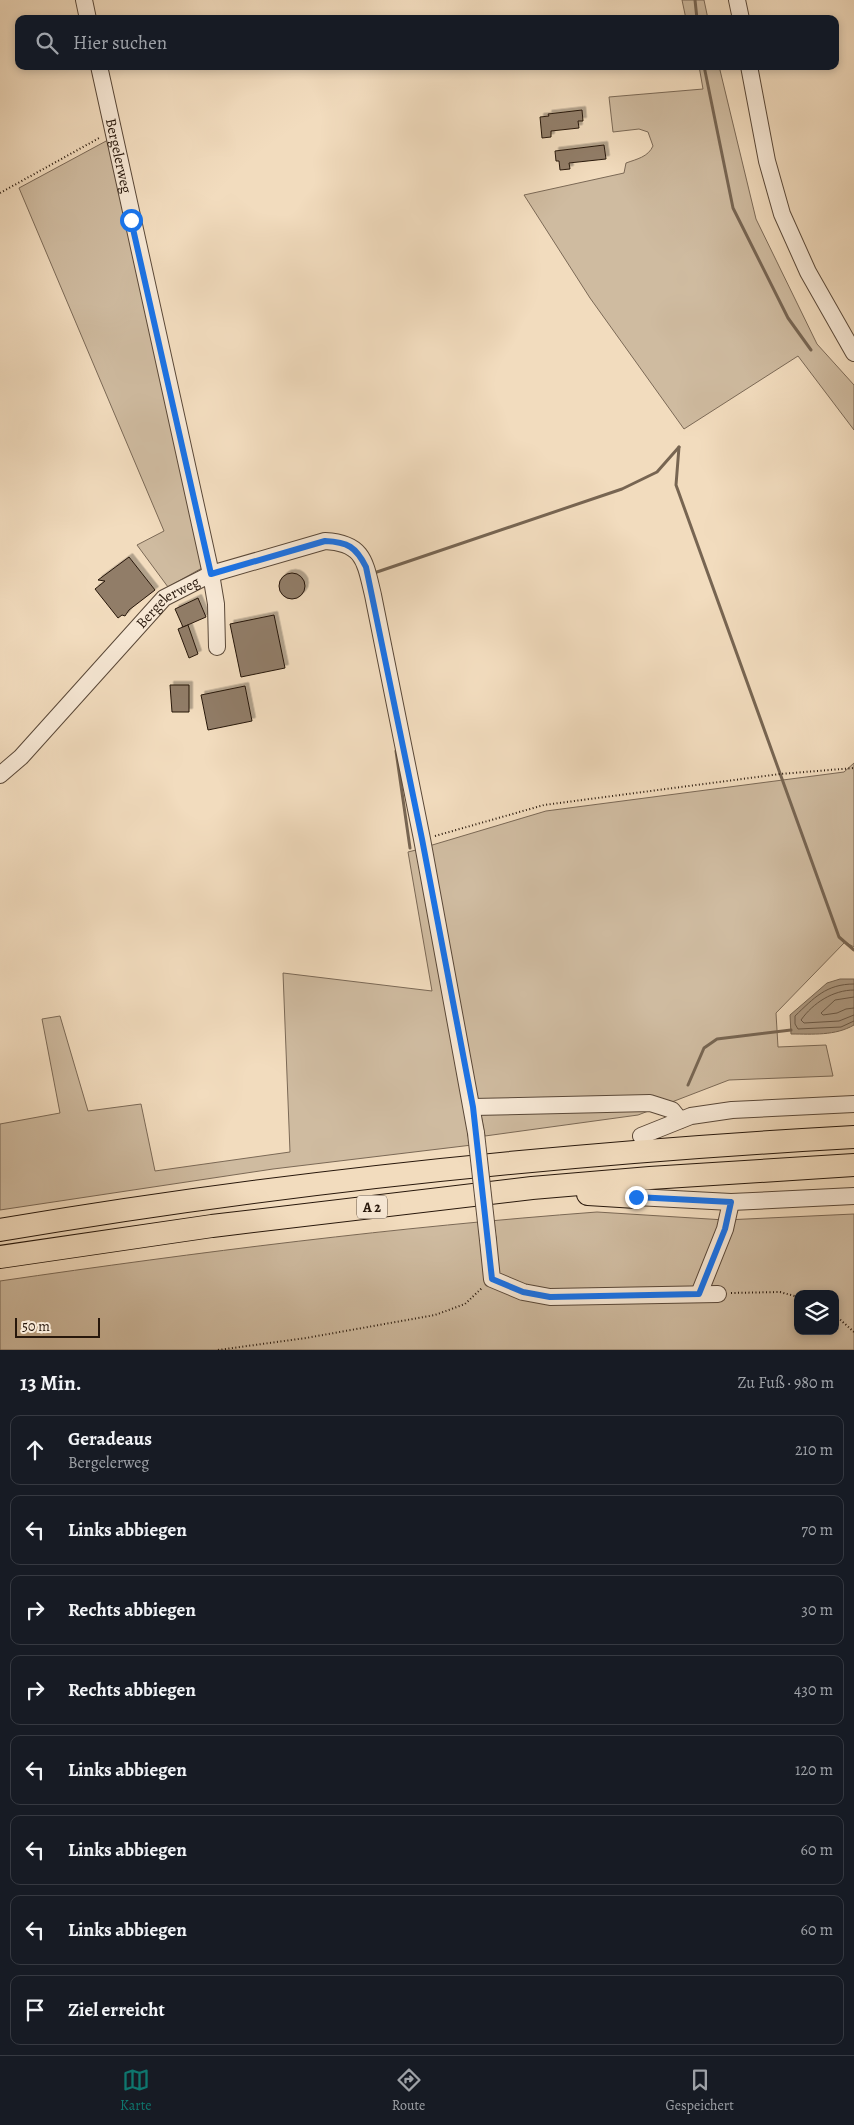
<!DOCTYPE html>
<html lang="de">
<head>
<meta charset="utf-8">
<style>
	:root { --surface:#171b24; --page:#20242c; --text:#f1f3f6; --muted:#9ea1a6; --line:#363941; --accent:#0f766e }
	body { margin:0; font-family:Alegreya,serif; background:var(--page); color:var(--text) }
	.controls { position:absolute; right:15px; bottom:15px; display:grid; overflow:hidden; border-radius:10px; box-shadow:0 2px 8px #0003 }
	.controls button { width:45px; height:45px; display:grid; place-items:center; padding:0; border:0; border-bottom:1px solid var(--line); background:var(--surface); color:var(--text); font:25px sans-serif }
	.scale { position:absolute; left:15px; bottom:12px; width:85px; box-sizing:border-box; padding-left:5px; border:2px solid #27170b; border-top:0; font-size:14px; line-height:18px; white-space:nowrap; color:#27170b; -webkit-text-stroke:4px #f7e8d5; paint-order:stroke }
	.stop { position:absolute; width:15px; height:15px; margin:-11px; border:4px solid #1a73e8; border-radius:50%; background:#fff }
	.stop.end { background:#1a73e8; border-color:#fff; box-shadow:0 1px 5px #0008 }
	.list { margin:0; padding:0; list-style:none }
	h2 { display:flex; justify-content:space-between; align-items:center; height:65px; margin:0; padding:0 20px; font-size:21px }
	h2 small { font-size:16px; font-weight:400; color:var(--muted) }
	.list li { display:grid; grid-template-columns:32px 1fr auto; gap:15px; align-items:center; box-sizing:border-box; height:70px; margin:0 10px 10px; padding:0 10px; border:1px solid var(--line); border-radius:10px }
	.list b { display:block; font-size:19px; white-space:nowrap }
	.list p { margin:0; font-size:16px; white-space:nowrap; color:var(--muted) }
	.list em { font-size:16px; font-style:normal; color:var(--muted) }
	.icon { flex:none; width:28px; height:28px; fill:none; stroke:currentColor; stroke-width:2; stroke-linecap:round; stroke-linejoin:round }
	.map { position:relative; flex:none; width:854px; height:1350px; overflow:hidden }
	.search { position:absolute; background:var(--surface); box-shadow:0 2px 8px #0003; left:15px; right:15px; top:15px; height:55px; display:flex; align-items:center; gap:12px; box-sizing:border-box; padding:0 18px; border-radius:10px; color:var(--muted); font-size:19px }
	.sheet { height:705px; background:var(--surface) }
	nav { display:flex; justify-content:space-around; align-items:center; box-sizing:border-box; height:70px; border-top:1px solid var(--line); background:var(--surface); font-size:14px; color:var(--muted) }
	nav a { display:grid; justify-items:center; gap:2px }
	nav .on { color:var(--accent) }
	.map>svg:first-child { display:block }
	.green { fill:#cfbba0; stroke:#7b6956; fill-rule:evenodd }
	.water { fill:#ad9981; stroke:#776552 }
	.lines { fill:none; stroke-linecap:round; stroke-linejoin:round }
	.shore { stroke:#6a5846; stroke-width:1 }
	.stream { stroke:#776552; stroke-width:3 }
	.building { fill:#917d68; stroke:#27170b; filter:url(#shadow) }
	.minor-casing { stroke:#5a4838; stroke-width:18 }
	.highway-casing { stroke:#27170b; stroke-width:24 }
	.path { stroke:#27170b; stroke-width:2; stroke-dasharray:1 2.5; stroke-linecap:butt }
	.minor { stroke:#f7e8d5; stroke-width:16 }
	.highway { stroke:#f2dcbe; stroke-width:22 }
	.minor-bridge-casing { stroke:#5a4838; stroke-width:18; stroke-linecap:butt }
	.minor-bridge { stroke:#f7e8d5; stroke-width:16 }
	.route { stroke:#1a73e8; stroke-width:6 }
	.labels { text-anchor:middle; stroke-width:4; stroke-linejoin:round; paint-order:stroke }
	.shield { fill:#f7e8d5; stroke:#655648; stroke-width:1 }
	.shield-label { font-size:14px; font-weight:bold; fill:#27170b }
	.street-label { font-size:15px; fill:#27170b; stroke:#f7e8d5 }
</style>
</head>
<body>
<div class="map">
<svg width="854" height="1350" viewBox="0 0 854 1350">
	<defs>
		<filter id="shadow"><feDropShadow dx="3.5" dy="-3.5" stdDeviation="0" flood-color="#0004"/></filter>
	</defs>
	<rect width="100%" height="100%" fill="#f2dcbe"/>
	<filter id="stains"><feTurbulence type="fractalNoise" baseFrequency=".004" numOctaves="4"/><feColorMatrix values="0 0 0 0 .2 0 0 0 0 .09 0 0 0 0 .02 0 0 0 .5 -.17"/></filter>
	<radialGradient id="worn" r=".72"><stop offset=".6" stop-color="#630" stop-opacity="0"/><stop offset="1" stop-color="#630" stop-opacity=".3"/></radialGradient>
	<!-- green -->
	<g class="green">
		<polygon points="682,0 704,0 708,19 686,19"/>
		<path d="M 699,66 L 719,66 L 756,219 L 817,344 L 854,385 L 854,430 L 798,356 L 684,429 L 590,298 L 524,195 L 624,173 L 626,163 C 637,159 648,157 653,146 L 648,132 L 639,129 L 613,132 L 609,97 L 703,89 Z"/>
		<polygon points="108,140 202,568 168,587 137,545 164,531 19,188"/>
		<polygon points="854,763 854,947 845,942 776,1013 778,1047 826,1045 833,1076 729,1080 638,1115 485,1136 429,846 546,811 844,772"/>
		<polygon points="416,850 472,1145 273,1169 0,1210 0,1124 60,1113 42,1019 60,1016 88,1111 141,1104 155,1171 290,1152 283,973 432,991 408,852"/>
		<path d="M 597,1212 L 725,1220 L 854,1214 L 854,1350 L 0,1350 L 0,1281 C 199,1252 397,1227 597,1212 ZM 798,1294 L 835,1294 L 835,1331 L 798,1331 Z"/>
	</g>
	<!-- water -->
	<path class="water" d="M 840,979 L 854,979 L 854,1025 C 835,1036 813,1034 791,1034 L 790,1015 L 827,983 Z"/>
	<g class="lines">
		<!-- shore -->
		<g class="shore">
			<path d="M 854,984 C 826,984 814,998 795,1016 L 795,1024 L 798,1029 L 841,1027 L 854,1021"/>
			<path d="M 854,990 C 833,990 813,1003 801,1020 L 804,1023 L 839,1021 L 854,1015"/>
			<polyline points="854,997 835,1000 821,1013 823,1015 837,1013 846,1009 854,1008"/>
		</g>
		<!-- stream -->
		<g class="stream">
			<polyline points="695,0 697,19"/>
			<polyline points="704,66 733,208 788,318 811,350"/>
			<polyline points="679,447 676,485 839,937 854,950"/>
			<polyline points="374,573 622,489 657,472 679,447"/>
			<polyline points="396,751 410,848"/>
			<polyline points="688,1085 704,1048 717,1039 791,1030"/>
		</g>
	</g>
	<!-- building -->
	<g class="building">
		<polygon points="582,110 583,121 578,121 579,128 551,131 551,137 542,138 540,117 549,116 548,114"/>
		<polygon points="604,145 606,159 569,163 570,169 560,170 559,161 556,161 555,151"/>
		<polygon points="129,557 155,590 129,610 125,616 122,615 118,618 95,589 105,581 98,580"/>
		<circle cx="292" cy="586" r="13"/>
		<polygon points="198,598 206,617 183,627 175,609"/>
		<polygon points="274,615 285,668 241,677 230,624"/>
		<polygon points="188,625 198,654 189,658 178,629"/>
		<polygon points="170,685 189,685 189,712 172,712"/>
		<polygon points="245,686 252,721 208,730 201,695"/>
	</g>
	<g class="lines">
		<!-- minor casing -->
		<g class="minor-casing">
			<g id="minor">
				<polyline points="84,0 88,19"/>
				<polyline points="737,0 741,19"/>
				<path id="s1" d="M 99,66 L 211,574 L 216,604 L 217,647"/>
				<polyline points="749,66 767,161 782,214 808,272 854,353"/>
				<path id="s2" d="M 0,775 L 21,757 L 164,598 L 211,574 L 325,541 C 364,543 365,562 373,595 L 422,839 L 476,1133"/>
				<polyline points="473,1107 650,1103 672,1110 680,1120"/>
				<polyline points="641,1136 691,1116 732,1110 854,1104"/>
				<polyline points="636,1197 731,1202 854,1196"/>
				<polyline points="488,1240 492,1279 523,1292 550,1297 718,1294"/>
				<polyline points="699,1294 725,1229 731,1202"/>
			</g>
		</g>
		<!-- highway casing -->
		<g class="highway-casing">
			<g id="highway">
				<polyline points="588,1194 636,1197"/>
				<path d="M 0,1230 C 282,1182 568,1153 854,1137"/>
				<polyline points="0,1257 212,1226 532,1188 650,1178 854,1165"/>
			</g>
		</g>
		<!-- path -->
		<g class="path">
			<polyline points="0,193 101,137"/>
			<polyline points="435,836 544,805 780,774 854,768"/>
			<polyline points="731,1293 780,1292 798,1297"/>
			<polyline points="835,1315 854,1332"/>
			<polyline points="218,1350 306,1338 435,1315 465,1304 483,1287"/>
		</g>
		<!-- minor -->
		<use href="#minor" class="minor"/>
		<!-- highway -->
		<use href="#highway" class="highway"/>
		<!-- minor-bridge casing -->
		<g class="minor-bridge-casing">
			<polyline id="minor-bridge" points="476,1133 488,1240"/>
		</g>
		<!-- minor-bridge -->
		<use href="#minor-bridge" class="minor-bridge"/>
	</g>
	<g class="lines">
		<!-- route -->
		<path class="route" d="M 131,220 L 211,574 L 325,541 C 348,542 356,547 366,567 L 422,839 L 473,1107 L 492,1279 L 523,1292 L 550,1297 L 699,1294 L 725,1229 L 731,1202 L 636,1197"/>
	</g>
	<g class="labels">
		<!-- shield labels -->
		<rect class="shield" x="357" y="1195.5" width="30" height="23" rx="4"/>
		<g class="shield-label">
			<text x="372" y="1212">A 2</text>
		</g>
		<!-- street labels -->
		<g class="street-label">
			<text dy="5" stroke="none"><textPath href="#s1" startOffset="92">Bergelerweg</textPath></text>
			<text dy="5" stroke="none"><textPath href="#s2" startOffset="242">Bergelerweg</textPath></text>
		</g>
	</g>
	<rect width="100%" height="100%" filter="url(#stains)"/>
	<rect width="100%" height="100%" fill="url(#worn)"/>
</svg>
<div class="controls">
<button><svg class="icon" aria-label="layers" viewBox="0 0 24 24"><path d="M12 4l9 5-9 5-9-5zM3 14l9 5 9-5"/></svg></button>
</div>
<div class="scale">50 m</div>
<div class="stop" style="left:131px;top:220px"></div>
<div class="stop end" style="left:636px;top:1197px"></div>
<div class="search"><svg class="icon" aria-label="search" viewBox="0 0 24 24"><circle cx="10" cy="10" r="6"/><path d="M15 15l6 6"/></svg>Hier suchen</div>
</div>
<section class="sheet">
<h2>13 Min.<small>Zu Fuß · 980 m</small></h2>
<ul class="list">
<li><svg class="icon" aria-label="ahead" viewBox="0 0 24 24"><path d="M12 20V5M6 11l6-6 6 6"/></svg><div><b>Geradeaus</b><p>Bergelerweg</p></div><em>210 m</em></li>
<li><svg class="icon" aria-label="left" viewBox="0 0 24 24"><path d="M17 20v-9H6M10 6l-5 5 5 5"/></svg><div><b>Links abbiegen</b></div><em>70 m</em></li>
<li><svg class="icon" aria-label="right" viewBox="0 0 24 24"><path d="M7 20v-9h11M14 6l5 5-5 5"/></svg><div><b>Rechts abbiegen</b></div><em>30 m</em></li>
<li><svg class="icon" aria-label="right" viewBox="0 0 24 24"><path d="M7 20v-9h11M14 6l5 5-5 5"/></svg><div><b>Rechts abbiegen</b></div><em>430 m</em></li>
<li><svg class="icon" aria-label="left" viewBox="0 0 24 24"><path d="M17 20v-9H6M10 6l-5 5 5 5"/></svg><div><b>Links abbiegen</b></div><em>120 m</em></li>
<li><svg class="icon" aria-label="left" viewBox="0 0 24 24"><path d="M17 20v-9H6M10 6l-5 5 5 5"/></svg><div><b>Links abbiegen</b></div><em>60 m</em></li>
<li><svg class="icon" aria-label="left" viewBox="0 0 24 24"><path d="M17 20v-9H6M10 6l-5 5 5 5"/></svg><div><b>Links abbiegen</b></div><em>60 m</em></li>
<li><svg class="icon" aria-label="arrive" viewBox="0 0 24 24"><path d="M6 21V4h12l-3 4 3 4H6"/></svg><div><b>Ziel erreicht</b></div></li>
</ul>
</section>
<nav>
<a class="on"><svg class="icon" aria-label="map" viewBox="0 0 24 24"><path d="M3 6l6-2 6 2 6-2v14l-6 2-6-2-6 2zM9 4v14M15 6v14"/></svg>Karte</a>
<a><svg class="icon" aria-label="directions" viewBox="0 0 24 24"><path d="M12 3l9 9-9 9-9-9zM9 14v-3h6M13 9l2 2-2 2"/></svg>Route</a>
<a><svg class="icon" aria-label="saved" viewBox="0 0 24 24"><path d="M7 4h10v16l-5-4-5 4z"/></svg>Gespeichert</a>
</nav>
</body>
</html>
